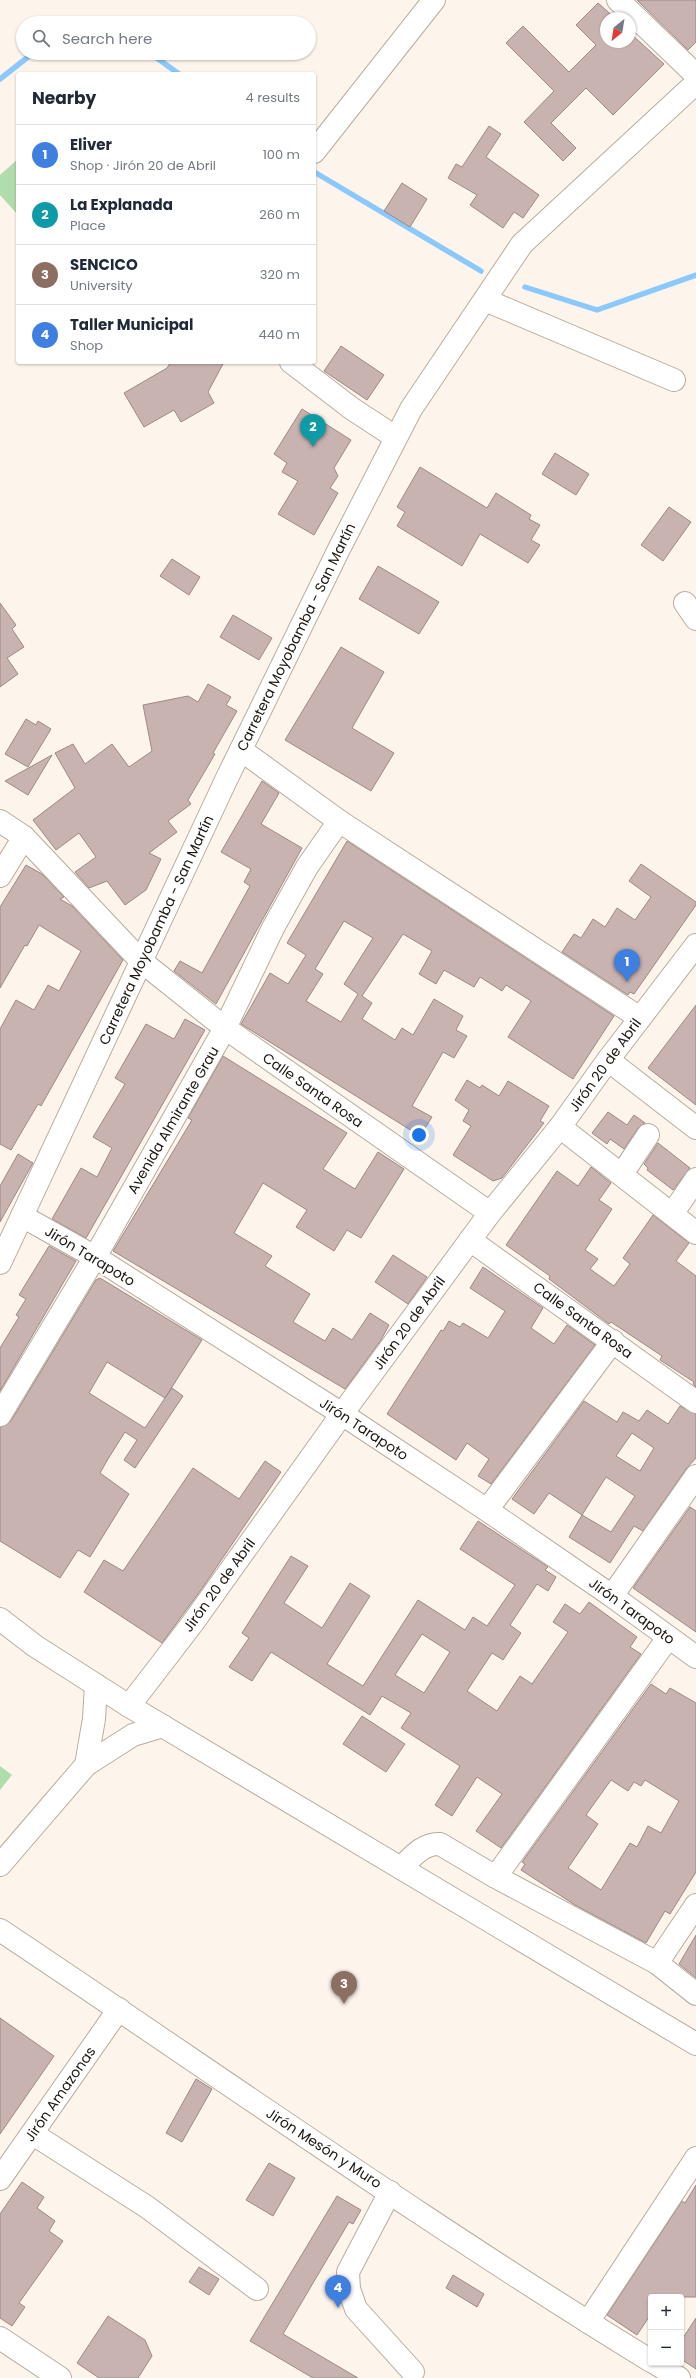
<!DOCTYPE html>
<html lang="en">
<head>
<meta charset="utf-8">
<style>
	:root { --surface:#fff; --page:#f2f2f3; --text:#1f2937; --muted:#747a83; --line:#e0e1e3; --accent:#525b2a }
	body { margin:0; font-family:Poppins,sans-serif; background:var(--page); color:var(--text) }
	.controls { position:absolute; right:12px; bottom:12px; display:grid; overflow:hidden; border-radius:4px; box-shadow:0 1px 3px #0004 }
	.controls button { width:36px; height:36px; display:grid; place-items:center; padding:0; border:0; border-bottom:1px solid var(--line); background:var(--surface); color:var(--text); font:20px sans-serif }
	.compass { position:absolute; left:600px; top:12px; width:36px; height:36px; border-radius:50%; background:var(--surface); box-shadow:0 1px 3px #0004; rotate:210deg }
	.you { position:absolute; left:419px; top:1135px; width:14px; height:14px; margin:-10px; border:3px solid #fff; border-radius:50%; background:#1a73e8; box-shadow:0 0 0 6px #1a73e833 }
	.badge { display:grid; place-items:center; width:26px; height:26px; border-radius:50%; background:var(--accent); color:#fff; font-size:13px; font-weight:700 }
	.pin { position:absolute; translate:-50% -33px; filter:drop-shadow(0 1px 2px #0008) }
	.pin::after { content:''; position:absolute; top:21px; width:14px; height:12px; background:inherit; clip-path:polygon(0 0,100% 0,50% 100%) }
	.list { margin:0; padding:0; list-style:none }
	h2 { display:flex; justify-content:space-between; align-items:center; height:52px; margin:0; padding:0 16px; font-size:17px }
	h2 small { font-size:13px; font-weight:400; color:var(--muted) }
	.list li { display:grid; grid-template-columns:26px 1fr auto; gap:12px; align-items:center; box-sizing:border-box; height:60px; padding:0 16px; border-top:1px solid var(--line) }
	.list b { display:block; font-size:15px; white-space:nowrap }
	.list p { margin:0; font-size:13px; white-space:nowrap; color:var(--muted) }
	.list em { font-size:13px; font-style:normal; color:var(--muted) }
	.icon { flex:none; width:22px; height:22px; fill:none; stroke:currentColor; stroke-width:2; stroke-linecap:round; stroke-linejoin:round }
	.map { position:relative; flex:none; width:696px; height:2378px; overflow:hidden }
	.search { position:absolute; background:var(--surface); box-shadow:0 1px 3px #0004; left:16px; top:16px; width:300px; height:44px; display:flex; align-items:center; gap:10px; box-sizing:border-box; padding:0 14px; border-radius:22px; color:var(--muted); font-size:15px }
	.panel { position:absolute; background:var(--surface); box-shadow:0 1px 3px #0004; left:16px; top:72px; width:300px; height:292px; border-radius:4px }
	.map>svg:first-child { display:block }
	.green { fill:#b1dcac }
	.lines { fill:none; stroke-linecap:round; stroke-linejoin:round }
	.stream { stroke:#8bc8fb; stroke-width:5.5 }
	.building { fill:#c9b3b1; stroke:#9d8887; fill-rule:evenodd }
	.minor-casing { stroke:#b8ac9d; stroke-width:24 }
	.major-casing { stroke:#b8ac9d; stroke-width:24 }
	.highway-casing { stroke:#b8ac9d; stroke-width:24 }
	.minor { stroke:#fff; stroke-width:22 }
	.major { stroke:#fff; stroke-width:22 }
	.highway { stroke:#fff; stroke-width:22 }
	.labels { text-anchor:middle; stroke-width:3.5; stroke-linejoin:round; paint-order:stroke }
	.street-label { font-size:14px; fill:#1b1711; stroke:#fff }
</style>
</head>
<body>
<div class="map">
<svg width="696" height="2378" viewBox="0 0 696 2378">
	<rect width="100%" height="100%" fill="#fdf5ec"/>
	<!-- green -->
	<g class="green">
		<polygon points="18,159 18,215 0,195 0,175"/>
		<polygon points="0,1766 12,1775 0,1790"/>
	</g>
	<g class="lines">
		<!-- stream -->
		<g class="stream">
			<polyline points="150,53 179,74"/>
			<polyline points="0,79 33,53"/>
			<polyline points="316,173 481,271"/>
			<polyline points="525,287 597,310 696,275"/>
		</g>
	</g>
	<!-- building -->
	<g class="building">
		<polygon points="637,0 696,0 696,42 688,50"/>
		<polygon points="598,3 615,18 606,18 606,42 630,42 630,33 664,64 613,115 586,88 551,123 576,148 563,161 524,122 554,91 506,43 523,26 569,72 596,45 576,25"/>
		<polygon points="489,126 501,134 486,157 539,195 523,218 514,212 503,228 470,205 477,195 448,178 456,164 462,167"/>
		<polygon points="402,183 427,199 410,227 384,211"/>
		<polygon points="341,346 384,375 367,400 324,371"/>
		<polygon points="171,362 224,362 208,392 214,403 181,422 174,410 144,427 124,393 167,368"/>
		<polygon points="302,409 351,440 334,468 338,476 330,488 338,493 314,535 278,514 298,481 282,472 287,463 274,454"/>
		<polygon points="555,453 589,474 576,495 542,474"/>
		<polygon points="420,467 487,508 496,493 531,515 529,519 540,525 531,540 540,545 528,563 480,534 462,566 397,526 405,512 397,507"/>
		<polygon points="669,507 691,522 663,561 641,545"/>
		<polygon points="172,559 200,577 189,595 160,576"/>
		<polygon points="378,566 439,602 419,634 359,599"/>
		<polygon points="0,603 16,625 12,629 24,647 7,658 18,674 0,687"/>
		<polygon points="233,615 272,638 259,660 220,637"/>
		<polygon points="341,647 384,672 352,728 394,753 371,791 285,740"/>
		<polygon points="208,684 231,697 226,705 237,711 213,753 215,754 188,800 191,804 168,821 177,832 149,853 161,859 146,890 125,905 107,881 89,888 75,872 96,857 79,833 56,850 33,820 75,788 55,753 73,744 85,764 112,744 129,767 152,751 143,705 188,696 198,702"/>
		<polygon points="26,719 36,725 38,721 51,729 28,767 5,754"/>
		<polygon points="52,755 28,795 5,781"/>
		<polygon points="262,781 279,793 261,824 302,848 216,1004 174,971 180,961 202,973 250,886 244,882 251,869 221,852"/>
		<path d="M 347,841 L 614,1016 L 573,1079 L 508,1037 L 531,1001 L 506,985 L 502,991 L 480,977 L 474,987 L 444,970 L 436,984 L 419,974 L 432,951 L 403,934 L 362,996 L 372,1003 L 362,1019 L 395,1040 L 402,1028 L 413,1035 L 434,999 L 463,1016 L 456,1030 L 467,1036 L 454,1058 L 443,1052 L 412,1106 L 432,1117 L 420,1136 L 241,1024 L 270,973 L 288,984 L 306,955 L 287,943 ZM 344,921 L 373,938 L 344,984 L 358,994 L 341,1022 L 306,1001 L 323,974 L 315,969 Z"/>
		<polygon points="641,864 696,902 696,905 634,994 630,992 628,995 562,952 574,934 581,938 593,919 605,927 617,908 635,920 651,897 629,881"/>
		<polygon points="26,865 42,874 64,897 60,899 72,906 123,960 41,1106 38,1104 11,1150 0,1144 0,1029 16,1000 34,1010 48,985 59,991 81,951 39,925 27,946 25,945 0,988 0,907"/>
		<polygon points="696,1005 696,1105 648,1068"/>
		<polygon points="185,1019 205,1030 86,1238 52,1219 81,1168 97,1177 112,1148 93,1137 125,1084 115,1078 146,1024 174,1039"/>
		<polygon points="223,1056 347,1133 323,1169 355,1189 378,1152 404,1169 361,1238 347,1230 334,1251 296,1227 307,1210 263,1183 234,1233 272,1256 265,1266 310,1294 293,1322 325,1341 333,1328 352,1340 370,1313 389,1325 381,1340 345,1389 113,1251 192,1120 188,1118"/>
		<polygon points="467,1080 480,1088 482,1085 499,1096 508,1081 549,1106 540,1121 544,1123 502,1178 493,1181 453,1155 471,1126 463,1121 469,1110 455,1100"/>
		<polygon points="608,1112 627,1125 634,1115 645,1123 638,1128 624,1149 610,1139 607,1144 592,1133"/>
		<polygon points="658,1143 690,1168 673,1190 647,1170 648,1168 644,1164"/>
		<polygon points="18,1154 33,1163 0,1222 0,1186"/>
		<polygon points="591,1167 611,1183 599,1200 612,1209 585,1250 598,1259 590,1269 614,1286 630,1264 623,1258 653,1215 689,1243 676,1261 696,1276 696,1387 693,1384 694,1382 660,1360 662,1356 611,1322 609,1324 549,1279 550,1276 506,1245 557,1171 578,1186"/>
		<polygon points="49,1246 76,1261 0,1391 0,1348 19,1317 16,1315 26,1299 19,1295"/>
		<polygon points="393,1255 427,1277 408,1304 375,1282"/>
		<polygon points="483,1267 543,1308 531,1328 554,1344 567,1325 595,1345 491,1484 478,1476 489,1459 467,1443 456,1460 387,1414 441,1330 443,1331 449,1321 460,1327 463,1323 488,1338 505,1311 470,1288"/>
		<path d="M 100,1278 L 202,1340 L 165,1398 L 172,1388 L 183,1396 L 135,1468 L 124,1460 L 137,1440 L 125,1432 L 108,1459 L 100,1473 L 129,1494 L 90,1557 L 78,1550 L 60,1578 L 0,1541 L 0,1427 L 11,1421 L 96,1280 ZM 107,1362 L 165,1398 L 145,1428 L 89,1393 Z"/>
		<path d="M 584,1401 L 617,1422 L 623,1412 L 639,1421 L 647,1410 L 668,1424 L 680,1406 L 696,1414 L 696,1458 L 686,1469 L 643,1531 L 634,1526 L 610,1563 L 569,1537 L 582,1515 L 549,1493 L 534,1514 L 512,1499 ZM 632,1433 L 654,1448 L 640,1471 L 616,1456 ZM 606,1477 L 635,1496 L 611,1532 L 582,1515 Z"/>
		<polygon points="265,1461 281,1472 203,1587 162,1643 84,1592 104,1560 123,1571 193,1468 239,1499"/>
		<polygon points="690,1507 696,1511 696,1632 633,1588"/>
		<path d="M 478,1521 L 548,1567 L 545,1570 L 556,1577 L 548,1591 L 537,1584 L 510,1625 L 521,1633 L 503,1660 L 492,1653 L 467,1691 L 497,1711 L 520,1676 L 532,1684 L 568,1632 L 553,1622 L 565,1604 L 580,1614 L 589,1602 L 637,1637 L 630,1647 L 641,1654 L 501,1848 L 476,1831 L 502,1794 L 477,1777 L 452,1816 L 435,1805 L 460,1766 L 401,1728 L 411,1713 L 382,1696 L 370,1715 L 271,1652 L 252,1681 L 229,1667 L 249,1638 L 242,1633 L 291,1556 L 308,1566 L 284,1603 L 322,1628 L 350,1583 L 370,1596 L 327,1664 L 363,1686 L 418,1600 L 465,1630 L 473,1617 L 487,1626 L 515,1585 L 460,1549 ZM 422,1634 L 450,1652 L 424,1693 L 395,1675 Z"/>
		<path d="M 651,1684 L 666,1694 L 670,1688 L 696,1703 L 696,1872 L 670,1914 L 665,1911 L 646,1943 L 575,1905 L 521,1870 L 525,1864 L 522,1862 ZM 611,1780 L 628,1791 L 634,1782 L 641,1786 L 645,1780 L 679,1801 L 661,1833 L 648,1826 L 637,1847 L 630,1843 L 601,1890 L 568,1868 L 598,1824 L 586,1815 Z"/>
		<polygon points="362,1716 405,1744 386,1772 343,1744"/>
		<polygon points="696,1935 696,1978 679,1964"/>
		<polygon points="0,2018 54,2056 0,2134"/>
		<polygon points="196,2079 212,2089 182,2142 166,2133"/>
		<polygon points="269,2163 295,2178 273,2216 246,2200"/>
		<polygon points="22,2182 44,2197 37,2208 55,2221 49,2231 63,2241 19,2303 25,2307 12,2326 0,2318 0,2214"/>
		<polygon points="696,2185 696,2297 651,2297 651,2314 637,2335 607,2315 682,2201 685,2203"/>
		<polygon points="337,2196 361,2210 353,2224 349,2222 283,2334 358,2378 313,2378 250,2341"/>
		<polygon points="199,2267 219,2279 209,2295 189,2282"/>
		<polygon points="453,2275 484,2294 477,2307 446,2288"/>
		<polygon points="108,2316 145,2340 152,2356 138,2378 99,2378 77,2363"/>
		<polygon points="696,2318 696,2369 681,2359 681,2341"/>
	</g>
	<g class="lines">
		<!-- minor casing -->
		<g class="minor-casing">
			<g id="minor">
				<polyline points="618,0 696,75"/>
				<polyline points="314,152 434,0"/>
				<polyline points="485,300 674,380"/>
				<polyline points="291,362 351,408 395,437"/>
				<polyline points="685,603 696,619"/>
				<polyline points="241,750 339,821 640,1018"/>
				<polyline points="0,821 24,837 141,961 225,1028 490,1213"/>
				<polyline points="0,876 24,837"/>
				<polyline points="608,1060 696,1128"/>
				<polyline points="560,1127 696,1233"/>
				<polyline points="622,1174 648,1135"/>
				<polyline points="672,1214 696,1179"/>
				<polyline points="22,1216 95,1257 342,1414 487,1510 612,1596 696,1657"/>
				<polyline points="470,1240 696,1402"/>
				<polyline points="0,1415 95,1257 225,1028 273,928 307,867 339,821"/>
				<polyline points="487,1510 613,1341"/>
				<polyline points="612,1596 696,1476"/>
				<polyline points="129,1706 192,1624 342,1414 490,1213 560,1127 608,1060 696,945"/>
				<path d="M 401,1868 C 412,1857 423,1843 440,1844 L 494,1876 L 657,1963 L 696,1994"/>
				<polyline points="494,1876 502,1868 668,1638"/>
				<path d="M 0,1930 C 216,2074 429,2225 651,2361"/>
				<polyline points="657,1963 696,1905"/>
				<polyline points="33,2134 147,2207 257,2289"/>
				<polyline points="0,2179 119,2009"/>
				<polyline points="390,2192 348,2272 349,2289 356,2309 413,2372"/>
				<polyline points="588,2322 696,2158"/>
				<polyline points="0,2338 60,2378"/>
				<polyline points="655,2363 679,2378"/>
			</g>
		</g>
		<!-- major casing -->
		<g class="major-casing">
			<g id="major">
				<polyline points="0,1263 227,778 339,549 411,409 522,244 696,83"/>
				<polyline points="86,1765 94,1719 96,1685"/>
				<polyline points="0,1865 86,1765 133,1735 163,1726"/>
			</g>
		</g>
		<!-- highway casing -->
		<g class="highway-casing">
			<polyline id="highway" points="0,1619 35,1646 129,1706 696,2044"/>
		</g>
		<!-- minor -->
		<use href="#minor" class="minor"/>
		<!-- major -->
		<use href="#major" class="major"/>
		<!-- highway -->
		<use href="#highway" class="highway"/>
	</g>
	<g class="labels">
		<!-- street labels -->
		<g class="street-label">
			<text transform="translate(296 637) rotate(-64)" y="5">Carretera Moyobamba - San Martín</text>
			<text transform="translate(156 930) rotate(-65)" y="5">Carretera Moyobamba - San Martín</text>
			<text transform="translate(605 1065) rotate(-54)" y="5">Jirón 20 de Abril</text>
			<text transform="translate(313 1090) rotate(35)" y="5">Calle Santa Rosa</text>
			<text transform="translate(173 1120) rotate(-60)" y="5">Avenida Almirante Grau</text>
			<text transform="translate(90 1256) rotate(31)" y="5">Jirón Tarapoto</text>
			<text transform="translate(583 1320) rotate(36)" y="5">Calle Santa Rosa</text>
			<text transform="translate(409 1323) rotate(-54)" y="5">Jirón 20 de Abril</text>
			<text transform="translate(364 1429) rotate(33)" y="5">Jirón Tarapoto</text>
			<text transform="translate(219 1585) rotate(-54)" y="5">Jirón 20 de Abril</text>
			<text transform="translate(632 1611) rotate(36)" y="5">Jirón Tarapoto</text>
			<text transform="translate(60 2094) rotate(-55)" y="5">Jirón Amazonas</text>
			<text transform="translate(324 2148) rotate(33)" y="5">Jirón Mesón y Muro</text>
		</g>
	</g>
</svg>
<div class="controls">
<button>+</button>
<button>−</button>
</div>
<svg class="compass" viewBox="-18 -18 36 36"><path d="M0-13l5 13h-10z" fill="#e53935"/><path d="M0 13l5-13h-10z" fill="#747a83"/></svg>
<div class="you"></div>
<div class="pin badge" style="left:627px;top:982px;background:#3f7fe0">1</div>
<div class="pin badge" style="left:313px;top:447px;background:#0f9aa8">2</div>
<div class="pin badge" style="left:344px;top:2004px;background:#8d6e63">3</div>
<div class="pin badge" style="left:338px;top:2308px;background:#3f7fe0">4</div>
<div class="search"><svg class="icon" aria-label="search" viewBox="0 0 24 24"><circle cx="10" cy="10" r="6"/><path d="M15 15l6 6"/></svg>Search here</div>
<section class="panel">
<h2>Nearby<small>4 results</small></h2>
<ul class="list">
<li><span class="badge" style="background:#3f7fe0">1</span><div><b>Eliver</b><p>Shop · Jirón 20 de Abril</p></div><em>100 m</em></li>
<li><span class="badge" style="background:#0f9aa8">2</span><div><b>La Explanada</b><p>Place</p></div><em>260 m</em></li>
<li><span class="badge" style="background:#8d6e63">3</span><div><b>SENCICO</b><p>University</p></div><em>320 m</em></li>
<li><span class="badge" style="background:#3f7fe0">4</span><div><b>Taller Municipal</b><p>Shop</p></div><em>440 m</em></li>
</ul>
</section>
</div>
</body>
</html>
